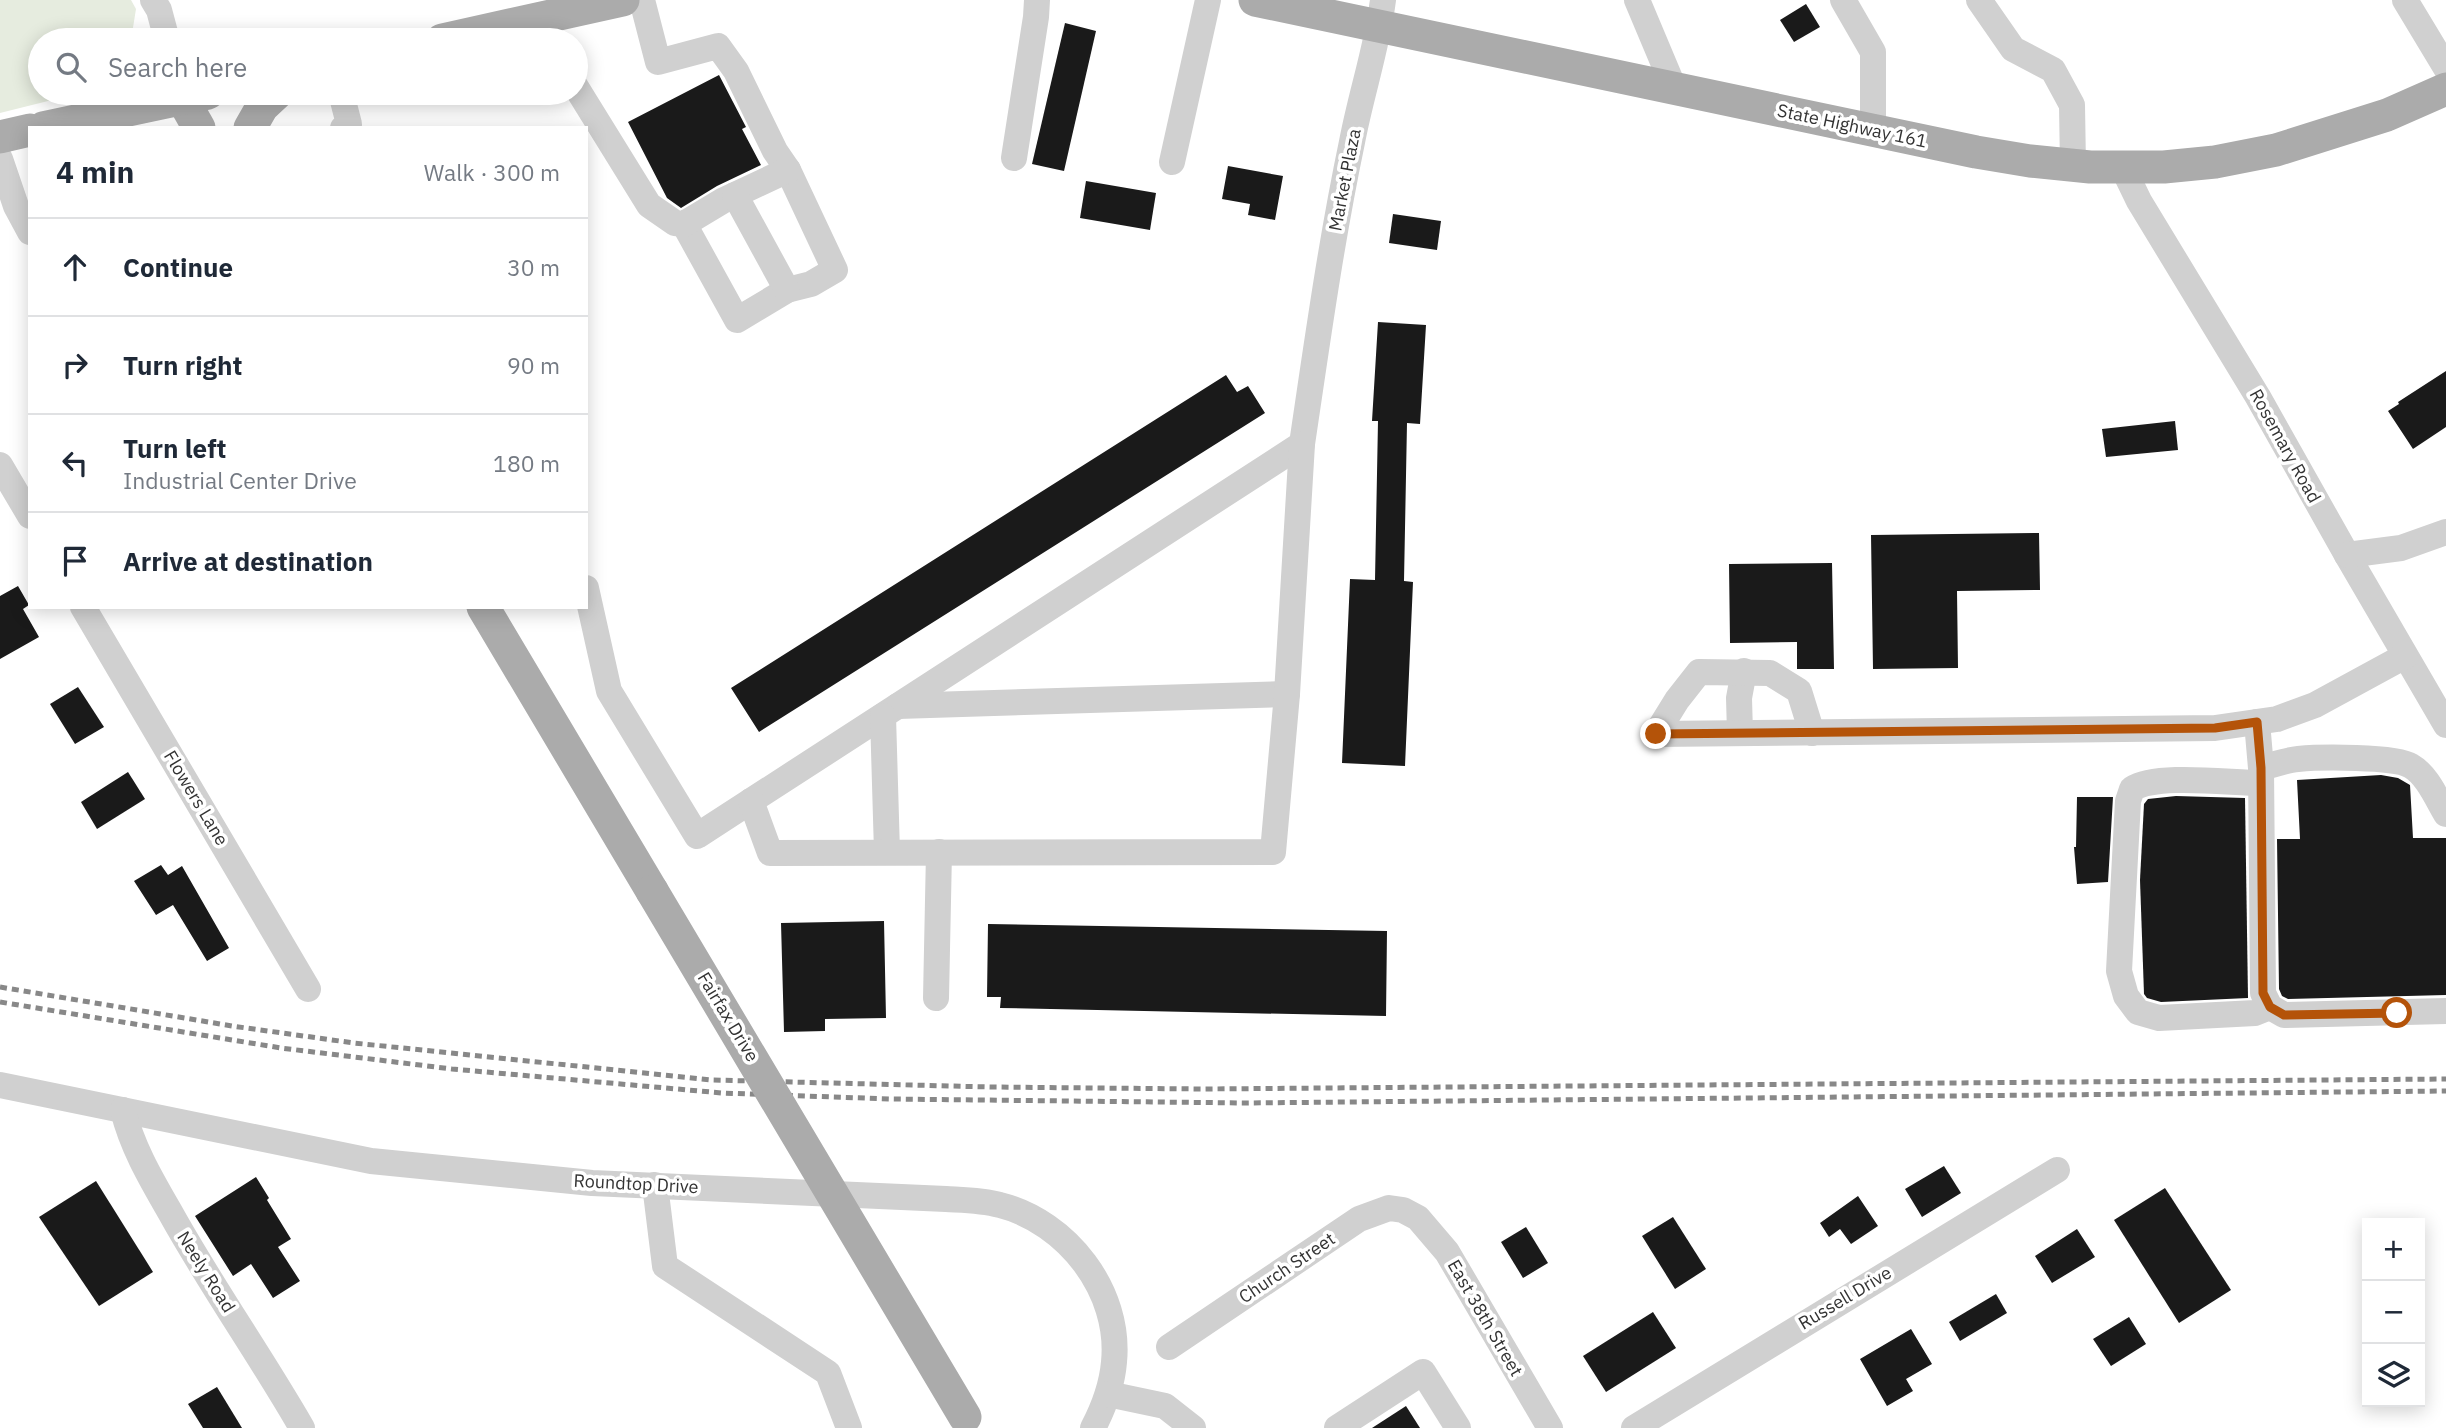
<!DOCTYPE html>
<html lang="en">
<head>
<meta charset="utf-8">
<style>
	:root { --surface:#fff; --page:#f2f2f3; --text:#1f2937; --muted:#747a83; --line:#e0e1e3 }
	body { margin:0; font-family:"IBM Plex Sans",sans-serif; background:var(--page); color:var(--text) }
	.controls { position:absolute; right:21px; bottom:21px; display:grid; overflow:hidden; border-radius:0px; box-shadow:0 4px 18px #0003 }
	.controls button { width:63px; height:63px; display:grid; place-items:center; padding:0; border:0; border-bottom:2px solid var(--line); background:var(--surface); color:var(--text); font:35px sans-serif }
	.stop { position:absolute; width:21px; height:21px; margin:-16px; border:5px solid #b45309; border-radius:50%; background:#fff }
	.stop.end { background:#b45309; border-color:#fff; box-shadow:0 2px 7px #0008 }
	.list { margin:0; padding:0; list-style:none }
	h2 { display:flex; justify-content:space-between; align-items:center; height:91px; margin:0; padding:0 28px; font-size:30px }
	h2 small { font-size:23px; font-weight:400; color:var(--muted) }
	.list li { display:grid; grid-template-columns:46px 1fr auto; gap:21px; align-items:center; box-sizing:border-box; height:98px; padding:0 28px; border-top:2px solid var(--line) }
	.list b { display:block; font-size:26px; white-space:nowrap }
	.list p { margin:0; font-size:23px; white-space:nowrap; color:var(--muted) }
	.list em { font-size:23px; font-style:normal; color:var(--muted) }
	.icon { flex:none; width:38px; height:38px; fill:none; stroke:currentColor; stroke-width:2; stroke-linecap:round; stroke-linejoin:round }
	.map { position:relative; flex:none; width:2446px; height:1428px; overflow:hidden }
	.search { position:absolute; background:var(--surface); box-shadow:0 4px 18px #0003; left:28px; top:28px; width:560px; height:77px; display:flex; align-items:center; gap:18px; box-sizing:border-box; padding:0 24px; border-radius:38px; color:var(--muted); font-size:26px }
	.panel { position:absolute; background:var(--surface); box-shadow:0 4px 18px #0003; left:28px; top:126px; width:560px; height:483px; border-radius:0px }
	.map>svg:first-child { display:block }
	.green { fill:#e6ecdf }
	.building { fill:#1a1a1a }
	.lines { fill:none; stroke-linecap:round; stroke-linejoin:round }
	.minor { stroke:#d0d0d0; stroke-width:26 }
	.major { stroke:#ababab; stroke-width:33 }
	.rail { stroke:#888; stroke-width:5; stroke-dasharray:7 5; stroke-linecap:butt }
	.major-bridge { stroke:#ababab; stroke-width:33 }
	.route { stroke:#b45309; stroke-width:9 }
	.labels { text-anchor:middle; stroke-width:7; stroke-linejoin:round; paint-order:stroke }
	.street-label { font-size:18px; fill:#333; stroke:#fff }
</style>
</head>
<body>
<div class="map">
<svg width="2446" height="1428" viewBox="0 0 2446 1428">
	<rect width="100%" height="100%" fill="#fff"/>
	<!-- green -->
	<polygon class="green" points="0,0 131,0 136,9 131,40 40,40 40,93 80,93 0,113"/>
	<!-- building -->
	<g class="building">
		<polygon points="1806,4 1820,27 1794,42 1780,20"/>
		<polygon points="1065,23 1096,31 1064,171 1032,164"/>
		<polygon points="719,75 746,127 742,129 761,165 717,186 681,208 667,198 628,122"/>
		<polygon points="1228,166 1283,176 1275,220 1248,215 1250,204 1222,199"/>
		<polygon points="1086,181 1156,193 1150,230 1080,218"/>
		<polygon points="1393,214 1441,221 1437,250 1389,243"/>
		<polygon points="1378,322 1426,325 1420,424 1407,423 1404,581 1413,582 1405,766 1342,763 1350,579 1375,580 1378,421 1372,421"/>
		<polygon points="2446,371 2446,427 2413,449 2388,411 2399,404 2398,402"/>
		<polygon points="1226,375 1237,392 1248,386 1265,413 759,732 731,688"/>
		<polygon points="2175,421 2178,450 2106,457 2102,429"/>
		<polygon points="2039,533 2040,590 1957,591 1958,668 1873,669 1871,535"/>
		<polygon points="1832,563 1834,669 1797,669 1797,642 1730,643 1729,564"/>
		<polygon points="18,586 29,605 23,609 39,637 0,659 0,596"/>
		<polygon points="78,687 104,727 75,744 50,704"/>
		<polygon points="128,772 145,799 97,829 81,802"/>
		<polygon points="2381,775 2398,778 2410,785 2413,838 2446,838 2446,995 2288,999 2282,996 2279,989 2277,839 2300,839 2297,780"/>
		<polygon points="2176,796 2245,798 2248,998 2161,1002 2147,998 2144,994 2140,880 2144,804 2148,799"/>
		<polygon points="2077,797 2113,797 2108,882 2077,884 2074,847 2076,847"/>
		<polygon points="161,865 168,875 182,866 229,948 207,961 173,905 156,915 134,881"/>
		<polygon points="884,921 886,1018 825,1019 825,1031 784,1032 781,923"/>
		<polygon points="988,924 1387,931 1386,1016 1000,1008 1001,997 987,997"/>
		<polygon points="1944,1166 1961,1193 1922,1217 1905,1189"/>
		<polygon points="256,1177 269,1198 267,1200 291,1239 278,1247 300,1281 273,1298 251,1264 233,1276 195,1216"/>
		<polygon points="96,1181 153,1272 99,1306 39,1217"/>
		<polygon points="2165,1188 2231,1290 2179,1323 2114,1220"/>
		<polygon points="1858,1196 1878,1226 1851,1244 1840,1229 1829,1237 1820,1223"/>
		<polygon points="1673,1217 1706,1269 1675,1289 1642,1236"/>
		<polygon points="1526,1227 1548,1263 1523,1278 1501,1242"/>
		<polygon points="2077,1229 2095,1257 2052,1283 2035,1256"/>
		<polygon points="1996,1294 2007,1313 1960,1341 1949,1322"/>
		<polygon points="1653,1312 1676,1348 1606,1392 1583,1356"/>
		<polygon points="2129,1317 2146,1344 2111,1366 2093,1339"/>
		<polygon points="1911,1329 1932,1364 1906,1379 1913,1391 1887,1406 1860,1359"/>
		<polygon points="217,1387 242,1428 203,1428 188,1404"/>
		<polygon points="1406,1406 1420,1428 1372,1428"/>
	</g>
	<g class="lines">
		<!-- minor -->
		<g class="minor">
			<polyline points="153,0 159,10 167,40"/>
			<polyline points="642,0 658,62 718,46 736,71 775,151 788,170 835,270 811,284 787,290 737,320 684,224"/>
			<polyline points="1637,0 1674,88"/>
			<polyline points="1843,0 1873,52 1873,130"/>
			<polyline points="1979,0 2013,49 2053,70 2072,105 2073,166"/>
			<polyline points="2405,0 2446,68"/>
			<polyline points="576,87 649,205 675,223 684,224 724,200 788,170"/>
			<polyline points="341,93 349,124 343,128"/>
			<polyline points="1014,158 1036,17 1037,0"/>
			<polyline points="0,159 16,206 30,232"/>
			<polyline points="1172,162 1208,0"/>
			<polyline points="2123,168 2139,201 2258,397 2347,555 2446,725"/>
			<polyline points="735,195 787,290"/>
			<polyline points="0,465 30,516"/>
			<polyline points="2347,555 2401,548 2446,532"/>
			<path d="M 586,588 L 609,691 L 697,836 L 1302,444 C 1317,343 1331,242 1352,142 C 1361,94 1377,48 1383,0"/>
			<polyline points="83,607 308,989"/>
			<polyline points="898,706 1287,694"/>
			<polyline points="883,716 887,852"/>
			<polyline points="2257,722 2261,768 2263,993 2270,1007 2284,1015 2446,1011"/>
			<polyline points="1740,733 1739,698 1744,671"/>
			<polyline points="1656,734 2215,728 2277,719 2315,705 2405,656"/>
			<polyline points="1656,734 1677,700 1699,672 1770,673 1799,691 1812,733"/>
			<path d="M 2261,768 C 2273,765 2286,760 2298,759 C 2319,757 2395,756 2411,766 C 2427,775 2437,799 2446,814"/>
			<path d="M 2261,783 C 2229,783 2157,773 2132,789 L 2128,801 L 2119,971 L 2126,996 L 2138,1012 L 2159,1018 L 2255,1013 L 2270,1007"/>
			<polyline points="751,801 770,853 1273,852 1287,694 1302,444"/>
			<polyline points="936,998 939,852"/>
			<path d="M 0,1085 L 371,1161 L 592,1183 L 946,1199 C 964,1200 982,1200 1000,1205 C 1067,1222 1121,1291 1114,1362 C 1112,1386 1104,1407 1093,1428"/>
			<path d="M 123,1110 C 132,1147 151,1179 170,1212 C 211,1286 260,1355 302,1428"/>
			<polyline points="655,1185 665,1266 828,1373 849,1428"/>
			<polyline points="1169,1347 1359,1219 1389,1208 1403,1210 1418,1218 1447,1252 1550,1428"/>
			<polyline points="1108,1394 1165,1406 1193,1428"/>
			<polyline points="1337,1428 1423,1372 1458,1428"/>
			<polyline points="1634,1428 2057,1170"/>
		</g>
		<!-- major -->
		<g class="major">
			<polyline points="1255,0 1976,152 2030,161 2090,167 2164,167 2215,162 2276,150 2387,115 2446,89"/>
			<polyline points="442,40 623,0"/>
			<polyline points="182,98 199,128"/>
			<polyline points="43,128 208,93"/>
			<polyline points="250,128 262,107 277,93"/>
			<polyline points="0,137 30,130"/>
			<polyline points="483,607 652,891"/>
		</g>
		<!-- rail -->
		<g class="rail">
			<polyline points="0,987 232,1026 354,1043 712,1080 990,1087 1202,1089 2446,1079"/>
			<polyline points="0,1002 281,1048 452,1069 722,1093 890,1099 1247,1103 2446,1091"/>
		</g>
		<!-- major-bridge -->
		<polyline class="major-bridge" points="652,891 965,1417"/>
	</g>
	<g class="lines">
		<!-- route -->
		<polyline class="route" points="1656,734 2215,728 2257,722 2261,768 2263,993 2270,1007 2284,1015 2397,1013"/>
	</g>
	<g class="labels">
		<!-- street labels -->
		<g class="street-label">
			<text transform="translate(1852 126) rotate(12)" y="6">State Highway 161</text>
			<text transform="translate(1345 180) rotate(-79)" y="6">Market Plaza</text>
			<text transform="translate(2285 446) rotate(61)" y="6">Rosemary Road</text>
			<text transform="translate(196 798) rotate(59)" y="6">Flowers Lane</text>
			<text transform="translate(728 1017) rotate(59)" y="6">Fairfax Drive</text>
			<text transform="translate(636 1184) rotate(3)" y="6">Roundtop Drive</text>
			<text transform="translate(1287 1268) rotate(-34)" y="6">Church Street</text>
			<text transform="translate(206 1272) rotate(58)" y="6">Neely Road</text>
			<text transform="translate(1845 1298) rotate(-31)" y="6">Russell Drive</text>
			<text transform="translate(1485 1318) rotate(60)" y="6">East 38th Street</text>
		</g>
	</g>
</svg>
<div class="controls">
<button>+</button>
<button>−</button>
<button><svg class="icon" aria-label="layers" viewBox="0 0 24 24"><path d="M12 4l9 5-9 5-9-5zM3 14l9 5 9-5"/></svg></button>
</div>
<div class="stop" style="left:2397px;top:1013px"></div>
<div class="stop end" style="left:1656px;top:734px"></div>
<div class="search"><svg class="icon" aria-label="search" viewBox="0 0 24 24"><circle cx="10" cy="10" r="6"/><path d="M15 15l6 6"/></svg>Search here</div>
<section class="panel">
<h2>4 min<small>Walk · 300 m</small></h2>
<ul class="list">
<li><svg class="icon" aria-label="ahead" viewBox="0 0 24 24"><path d="M12 20V5M6 11l6-6 6 6"/></svg><div><b>Continue</b></div><em>30 m</em></li>
<li><svg class="icon" aria-label="right" viewBox="0 0 24 24"><path d="M7 20v-9h11M14 6l5 5-5 5"/></svg><div><b>Turn right</b></div><em>90 m</em></li>
<li><svg class="icon" aria-label="left" viewBox="0 0 24 24"><path d="M17 20v-9H6M10 6l-5 5 5 5"/></svg><div><b>Turn left</b><p>Industrial Center Drive</p></div><em>180 m</em></li>
<li><svg class="icon" aria-label="arrive" viewBox="0 0 24 24"><path d="M6 21V4h12l-3 4 3 4H6"/></svg><div><b>Arrive at destination</b></div></li>
</ul>
</section>
</div>
</body>
</html>
